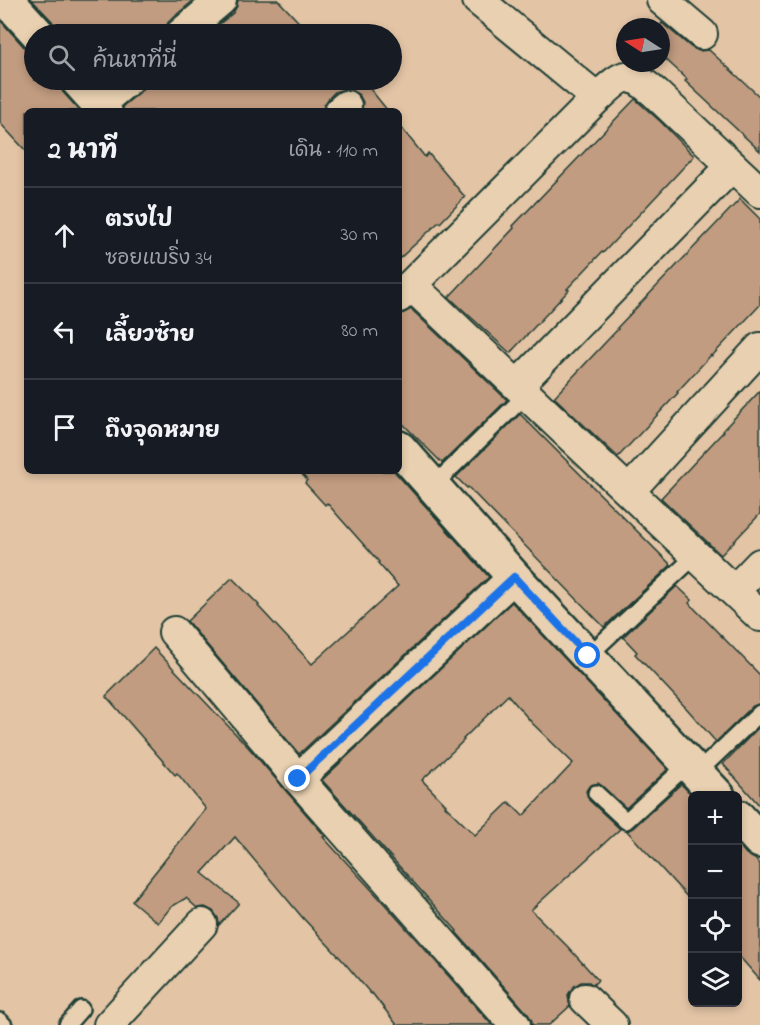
<!DOCTYPE html>
<html lang="th">
<head>
<meta charset="utf-8">
<style>
	:root { --surface:#171b24; --page:#242831; --text:#f1f3f6; --muted:#9ea1a6; --line:#363941 }
	body { margin:0; font-family:"Indie Flower","Playpen Sans Thai",sans-serif; background:var(--page); color:var(--text) }
	.controls { position:absolute; right:18px; bottom:18px; display:grid; overflow:hidden; border-radius:9px; box-shadow:0 3px 9px #0003 }
	.controls button { width:54px; height:54px; display:grid; place-items:center; padding:0; border:0; border-bottom:2px solid var(--line); background:var(--surface); color:var(--text); font:30px sans-serif }
	.compass { position:absolute; left:616px; top:18px; width:54px; height:54px; border-radius:50%; background:var(--surface); box-shadow:0 3px 9px #0003; rotate:282deg }
	.stop { position:absolute; width:18px; height:18px; margin:-14px; border:4px solid #1a73e8; border-radius:50%; background:#fff }
	.stop.end { background:#1a73e8; border-color:#fff; box-shadow:0 2px 6px #0008 }
	.list { margin:0; padding:0; list-style:none }
	h2 { display:flex; justify-content:space-between; align-items:center; height:78px; margin:0; padding:0 24px; font-size:26px }
	h2 small { font-size:20px; font-weight:400; color:var(--muted) }
	.list li { display:grid; grid-template-columns:39px 1fr auto; gap:18px; align-items:center; box-sizing:border-box; height:96px; padding:0 24px; border-top:2px solid var(--line) }
	.list b { display:block; font-size:22px; white-space:nowrap }
	.list p { margin:0; font-size:20px; white-space:nowrap; color:var(--muted) }
	.list em { font-size:20px; font-style:normal; color:var(--muted) }
	.icon { flex:none; width:33px; height:33px; fill:none; stroke:currentColor; stroke-width:2; stroke-linecap:round; stroke-linejoin:round }
	.map { position:relative; flex:none; width:760px; height:1025px; overflow:hidden }
	.search { position:absolute; background:var(--surface); box-shadow:0 3px 9px #0003; left:24px; top:24px; width:378px; height:66px; display:flex; align-items:center; gap:15px; box-sizing:border-box; padding:0 21px; border-radius:33px; color:var(--muted); font-size:22px }
	.panel { position:absolute; background:var(--surface); box-shadow:0 3px 9px #0003; left:24px; top:108px; width:378px; height:366px; border-radius:9px }
	.map>svg:first-child { display:block }
	.building { fill:#c29c80; stroke:#1f3d34; stroke-width:1.5; fill-rule:evenodd }
	.lines { fill:none; stroke-linecap:round; stroke-linejoin:round }
	.service-casing { stroke:#1f3d34; stroke-width:20 }
	.minor-casing { stroke:#1f3d34; stroke-width:34 }
	.tertiary-casing { stroke:#1f3d34; stroke-width:38 }
	.service { stroke:#e8d0b0; stroke-width:15 }
	.minor { stroke:#e8d0b0; stroke-width:30 }
	.tertiary { stroke:#e8d0b0; stroke-width:33 }
	.route { stroke:#1a73e8; stroke-width:8 }
</style>
</head>
<body>
<div class="map">
<svg width="760" height="1025" viewBox="0 0 760 1025">
	<rect width="100%" height="100%" fill="#e3c4a5"/>
	<filter id="ink" filterUnits="userSpaceOnUse"><feTurbulence type="fractalNoise" baseFrequency=".0167" numOctaves="2"/><feDisplacementMap in="SourceGraphic" scale="12" xChannelSelector="R" yChannelSelector="G"/><feConvolveMatrix kernelMatrix="1 2 1 2 8 2 1 2 1" color-interpolation-filters="sRGB"/></filter>
	<g filter="url(#ink)">
		<!-- building -->
		<g class="building">
			<polygon points="32,0 194,0 169,21 165,28 164,34 56,34 56,29 52,21"/>
			<polygon points="238,0 278,0 310,34 207,34 233,13 237,6"/>
			<polygon points="0,20 24,47 34,52 34,80 59,80 59,84 63,92 80,111 27,111 27,152 0,123"/>
			<polygon points="662,23 691,47 699,51 709,50 760,97 760,151 685,81 687,79 661,55 661,24"/>
			<polygon points="145,80 363,80 388,111 362,111 363,102 359,95 351,90 344,89 335,92 329,98 324,105 323,111 123,111 123,106 139,93 144,87"/>
			<polygon points="635,99 661,122 694,156 603,253 602,252 567,289 569,290 510,353 449,297 514,228 513,226"/>
			<polygon points="399,125 425,157 428,153 465,197 440,223 439,222 399,259"/>
			<polygon points="740,199 760,219 760,305 712,356 711,355 677,392 678,393 618,457 554,397 618,329 617,328"/>
			<polygon points="411,309 507,400 442,463 399,420 399,314 404,313"/>
			<polygon points="760,391 760,514 721,555 661,498 724,431 723,430"/>
			<polygon points="520,414 671,565 604,627 468,487 467,488 456,477"/>
			<polygon points="299,471 394,471 489,577 299,754 187,621 232,578 259,605 258,606 284,634 312,664 398,586 378,563 379,562 340,518 327,503 325,505 305,483 307,480"/>
			<polygon points="677,586 692,600 689,603 760,675 760,704 753,706 716,742 688,710 635,654 637,652 623,637"/>
			<path d="M 512,602 L 668,769 L 626,808 L 602,786 L 598,783 L 589,786 L 586,791 L 589,800 L 620,829 L 531,910 L 567,946 L 598,980 L 593,985 L 589,982 L 581,982 L 573,987 L 568,995 L 570,1006 L 549,1025 L 532,1025 L 532,1021 L 528,1014 L 456,932 L 457,931 L 322,780 ZM 508,695 L 532,723 L 573,763 L 523,816 L 509,802 L 475,835 L 445,806 L 446,805 L 422,780 L 453,751 L 464,740 L 463,739 Z"/>
			<polygon points="154,648 249,748 325,836 323,837 381,900 492,1025 397,1025 372,993 371,994 343,961 302,917 235,837 202,873 239,903 219,925 218,918 213,911 205,907 197,908 186,898 171,907 158,923 132,901 206,809 177,773 175,775 106,696"/>
			<polygon points="760,726 760,806 723,764"/>
			<polygon points="681,784 693,796 693,903 627,831 633,828"/>
			<polygon points="738,844 746,854 755,859 760,864 760,980 738,955"/>
		</g>
		<g class="lines">
			<!-- service casing -->
			<g class="service-casing">
				<g id="service">
					<polyline points="433,486 527,394"/>
					<polyline points="588,656 696,555"/>
					<polyline points="697,773 760,713"/>
					<polyline points="596,793 626,821 688,764"/>
					<polyline points="0,1021 4,1025"/>
					<polyline points="67,1025 81,1009"/>
				</g>
			</g>
			<!-- minor casing -->
			<g class="minor-casing">
				<g id="minor">
					<polyline points="478,0 597,98"/>
					<polyline points="662,0 702,34"/>
					<polyline points="181,34 221,0"/>
					<polyline points="99,104 128,80"/>
					<polyline points="340,111 346,106"/>
					<polyline points="411,285 760,616"/>
					<path d="M 399,297 L 597,98 C 624,74 626,68 656,94 L 760,192"/>
					<polyline points="518,385 732,166"/>
					<polyline points="629,491 760,348"/>
					<polyline points="514,577 298,779 515,1025"/>
					<polyline points="734,591 760,564"/>
					<polyline points="174,632 298,779"/>
					<polyline points="585,999 612,1025"/>
					<polyline points="109,1025 202,924"/>
				</g>
			</g>
			<!-- tertiary casing -->
			<g class="tertiary-casing">
				<g id="tertiary">
					<polyline points="7,0 38,34"/>
					<polyline points="77,80 105,111"/>
					<polyline points="399,448 514,577 718,796"/>
					<polyline points="738,817 760,841"/>
				</g>
			</g>
			<!-- service -->
			<use href="#service" class="service"/>
			<!-- minor -->
			<use href="#minor" class="minor"/>
			<!-- tertiary -->
			<use href="#tertiary" class="tertiary"/>
		</g>
	</g>
	<g class="lines" filter="url(#ink)">
		<!-- route -->
		<polyline class="route" points="298,779 514,577 588,656"/>
	</g>
</svg>
<div class="controls">
<button>+</button>
<button>−</button>
<button><svg class="icon" aria-label="locate" viewBox="0 0 24 24"><circle cx="12" cy="12" r="6"/><path d="M12 2v4M12 18v4M2 12h4M18 12h4"/></svg></button>
<button><svg class="icon" aria-label="layers" viewBox="0 0 24 24"><path d="M12 4l9 5-9 5-9-5zM3 14l9 5 9-5"/></svg></button>
</div>
<svg class="compass" viewBox="-18 -18 36 36"><path d="M0-13l5 13h-10z" fill="#e53935"/><path d="M0 13l5-13h-10z" fill="#9ea1a6"/></svg>
<div class="stop" style="left:588px;top:656px"></div>
<div class="stop end" style="left:298px;top:779px"></div>
<div class="search"><svg class="icon" aria-label="search" viewBox="0 0 24 24"><circle cx="10" cy="10" r="6"/><path d="M15 15l6 6"/></svg>ค้นหาที่นี่</div>
<section class="panel">
<h2>2 นาที<small>เดิน · 110 m</small></h2>
<ul class="list">
<li><svg class="icon" aria-label="ahead" viewBox="0 0 24 24"><path d="M12 20V5M6 11l6-6 6 6"/></svg><div><b>ตรงไป</b><p>ซอยแบริ่ง 34</p></div><em>30 m</em></li>
<li><svg class="icon" aria-label="left" viewBox="0 0 24 24"><path d="M17 20v-9H6M10 6l-5 5 5 5"/></svg><div><b>เลี้ยวซ้าย</b></div><em>80 m</em></li>
<li><svg class="icon" aria-label="arrive" viewBox="0 0 24 24"><path d="M6 21V4h12l-3 4 3 4H6"/></svg><div><b>ถึงจุดหมาย</b></div></li>
</ul>
</section>
</div>
</body>
</html>
